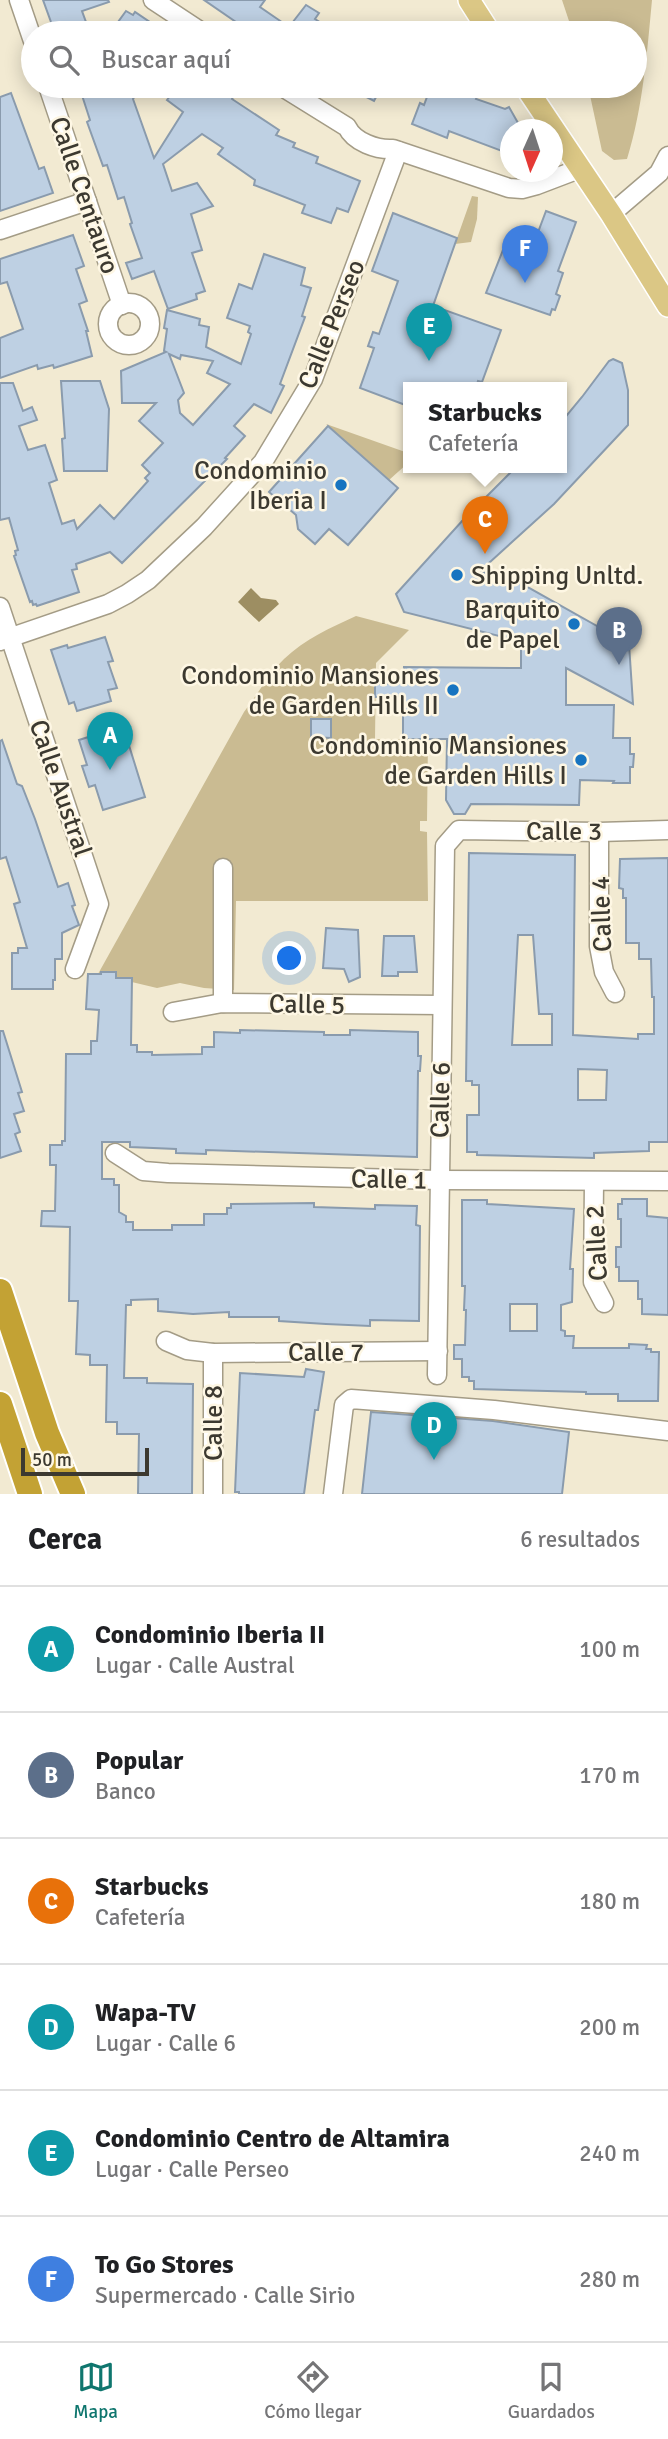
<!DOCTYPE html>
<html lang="es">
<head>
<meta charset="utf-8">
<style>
	:root { --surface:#fff; --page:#f6f6f6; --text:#202124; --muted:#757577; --line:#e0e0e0; --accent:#0f766e }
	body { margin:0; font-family:Signika,sans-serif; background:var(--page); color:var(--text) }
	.compass { position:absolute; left:500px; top:119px; width:63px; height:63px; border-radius:50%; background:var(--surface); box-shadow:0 4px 18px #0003; rotate:183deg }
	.scale { position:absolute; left:21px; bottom:18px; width:128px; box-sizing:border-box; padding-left:7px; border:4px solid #3c3930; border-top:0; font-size:19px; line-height:24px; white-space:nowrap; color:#3c3930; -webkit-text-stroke:5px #fef7e4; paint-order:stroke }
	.you { position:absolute; left:290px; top:959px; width:24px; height:24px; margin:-18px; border:5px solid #fff; border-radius:50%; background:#1a73e8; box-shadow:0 0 0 10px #1a73e833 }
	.badge { display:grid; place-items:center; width:46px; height:46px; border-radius:50%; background:var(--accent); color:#fff; font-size:23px; font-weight:700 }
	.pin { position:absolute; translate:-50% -58px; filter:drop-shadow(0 2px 4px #0008) }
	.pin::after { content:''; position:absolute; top:37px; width:24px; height:21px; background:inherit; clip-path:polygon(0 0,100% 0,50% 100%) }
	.popup { position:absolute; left:403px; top:382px; width:164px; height:91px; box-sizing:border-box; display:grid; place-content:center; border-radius:0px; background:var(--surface); filter:drop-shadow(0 2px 5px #0005); font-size:23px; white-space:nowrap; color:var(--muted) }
	.popup b { font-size:26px; color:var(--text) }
	.popup::after { content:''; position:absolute; left:50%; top:100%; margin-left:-14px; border:14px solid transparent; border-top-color:var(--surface) }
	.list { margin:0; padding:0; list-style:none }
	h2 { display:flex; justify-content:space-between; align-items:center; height:91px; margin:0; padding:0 28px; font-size:30px }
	h2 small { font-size:23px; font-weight:400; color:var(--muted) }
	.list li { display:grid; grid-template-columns:46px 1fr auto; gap:21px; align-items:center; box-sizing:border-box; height:126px; padding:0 28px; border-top:2px solid var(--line) }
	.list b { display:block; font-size:26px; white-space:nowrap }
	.list p { margin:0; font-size:23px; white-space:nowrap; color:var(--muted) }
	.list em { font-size:23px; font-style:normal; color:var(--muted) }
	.icon { flex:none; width:38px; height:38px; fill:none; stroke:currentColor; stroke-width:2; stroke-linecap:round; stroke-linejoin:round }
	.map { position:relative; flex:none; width:668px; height:1494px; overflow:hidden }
	.search { position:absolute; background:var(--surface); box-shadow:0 4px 18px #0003; left:21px; right:21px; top:21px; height:77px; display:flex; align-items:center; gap:18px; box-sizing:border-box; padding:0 24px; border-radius:38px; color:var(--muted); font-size:26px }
	.sheet { height:847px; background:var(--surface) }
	nav { display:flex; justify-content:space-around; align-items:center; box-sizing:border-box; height:98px; border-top:2px solid var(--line); background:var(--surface); font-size:19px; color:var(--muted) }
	nav a { display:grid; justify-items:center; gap:4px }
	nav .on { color:var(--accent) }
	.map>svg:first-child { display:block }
	.green { fill:#cabb92 }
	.water { fill:#9d8e62 }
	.building { fill:#bed0e3; stroke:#8a9bad; stroke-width:2; fill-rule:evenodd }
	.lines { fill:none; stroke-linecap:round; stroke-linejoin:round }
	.minor-casing { stroke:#a49c86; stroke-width:21 }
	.major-casing { stroke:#fff; stroke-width:24 }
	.highway-casing { stroke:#fff; stroke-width:28 }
	.minor { stroke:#fff; stroke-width:18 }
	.major { stroke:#dbc785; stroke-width:21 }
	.highway { stroke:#c3a234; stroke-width:24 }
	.poi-dot { fill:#1774c0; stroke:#fef7e4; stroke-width:2.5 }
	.labels { text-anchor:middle; stroke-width:5; stroke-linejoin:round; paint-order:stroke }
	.street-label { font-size:26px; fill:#3c3930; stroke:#fef7e4 }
	.poi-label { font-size:26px; fill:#3c3930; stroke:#fef7e4; text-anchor:end }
</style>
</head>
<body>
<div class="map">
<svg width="668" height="1494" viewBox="0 0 668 1494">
	<rect width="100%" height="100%" fill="#f2ead2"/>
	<!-- green -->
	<g class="green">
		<path d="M 562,0 L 652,0 C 647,53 643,108 627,159 L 614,160 L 602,151 L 588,86 L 635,86 L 635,33 L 573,33 Z"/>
		<polygon points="472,196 478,197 477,219 471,242 455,244"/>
		<polygon points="326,424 408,453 408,463 389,480"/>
		<path d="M 356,616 L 409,630 L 376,663 L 375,739 L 428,739 L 427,821 L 420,821 L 420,831 L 427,832 L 428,901 L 236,901 L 234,990 L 204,988 L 180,983 L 157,988 L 98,974 L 244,712 C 257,695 269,674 284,659 C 305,639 330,628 356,616 Z"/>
	</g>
	<!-- water -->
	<polygon class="water" points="251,588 261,598 276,600 279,604 259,622 238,602"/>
	<!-- building -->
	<g class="building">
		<polygon points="43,0 108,0 109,2 82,11 90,33 55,33"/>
		<polygon points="204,0 265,0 260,7 289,27 306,5 319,13 315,19 337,33 252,33"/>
		<polygon points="126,11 133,15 135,12 166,33 110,33"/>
		<polygon points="79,86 142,86 133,99 154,158 183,112 167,100 170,96 155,86 220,86 234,95 232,99 279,130 276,135 295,143 293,147 318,157 316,163 360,181 348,212 337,208 331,223 302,213 305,205 254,185 255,180 218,154 223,148 202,134 163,164 172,191 197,183 213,206 191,214 202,250 192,253 205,291 196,294 197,299 168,309 154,271 132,279 126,263 142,258 130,224 132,223 124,197 118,199 107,165 103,166 87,122 90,120"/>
		<polygon points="345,86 382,86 374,101"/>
		<polygon points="431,86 471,86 480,89 476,99 505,109 509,107 522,130 510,130 510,154 449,131 447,138 412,124 420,103 424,105"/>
		<polygon points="11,93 39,169 44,167 53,193 0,211 0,97"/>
		<polygon points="546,211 576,222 558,271 563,273 556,294 560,296 555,310 552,309 550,315 486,293 503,250 528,259"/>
		<polygon points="393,213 457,238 433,306 501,330 482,382 478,381 476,388 408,388 408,406 360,388 374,348 368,346 373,332 379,334 398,281 372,271"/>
		<polygon points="73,235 84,266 76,269 87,301 79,304 88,331 86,331 92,356 54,368 53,365 38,369 37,365 0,378 0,338 23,329 7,282 0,284 0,259"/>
		<path d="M 264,254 L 305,268 L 301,285 L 311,288 L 302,316 L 305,317 L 280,384 L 284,386 L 271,413 L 254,404 L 234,426 L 245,436 L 225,458 L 227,459 L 122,563 L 110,552 L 76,564 L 77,569 L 72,570 L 79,592 L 37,606 L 36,604 L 33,605 L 32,601 L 30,602 L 14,556 L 16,555 L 15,551 L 18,550 L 9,518 L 0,520 L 0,383 L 13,383 L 23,411 L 32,407 L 37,420 L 19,426 L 28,450 L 45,445 L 57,480 L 49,483 L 62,524 L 74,520 L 77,529 L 100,505 L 114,519 L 148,481 L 145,478 L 150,473 L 142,465 L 163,443 L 139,421 L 156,403 L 122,403 L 121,371 L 166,352 L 164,351 L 167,329 L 164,328 L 167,310 L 200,319 L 199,325 L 209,327 L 206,347 L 241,364 L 251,334 L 248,332 L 250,326 L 227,318 L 239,284 L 252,289 ZM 169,354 L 180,359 L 181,355 L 213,361 L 207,373 L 230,384 L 193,425 L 180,413 L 178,400 L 184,393 Z"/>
		<polygon points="613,359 622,363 628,390 628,425 554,504 479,572 508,576 629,644 633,704 566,668 566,705 614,705 613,738 630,738 630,754 634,754 633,767 630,767 630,783 613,783 614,781 580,780 579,805 471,804 465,814 454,814 446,800 447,739 403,739 403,696 375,697 375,684 403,683 404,667 521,668 521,644 511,639 404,612 396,594 463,520 515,468 562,468 562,421 582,397 609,361"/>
		<polygon points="61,381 100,381 109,409 107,471 64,471 62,439 65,438"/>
		<polygon points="328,426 398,488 348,545 329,529 315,544 298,529 296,515 269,492"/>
		<polygon points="105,637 113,661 108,662 117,688 108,690 111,701 77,711 74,702 69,704 51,650 67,645 68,648"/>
		<polygon points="311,719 331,719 331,738 311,737"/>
		<polygon points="123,726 145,797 103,810 95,785 89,787 82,766 87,765 79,740"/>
		<polygon points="2,740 17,784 22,786 35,819 58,887 68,883 75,905 72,906 79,925 62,933 62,959 55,959 55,980 53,980 53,989 12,989 12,953 18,953 18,948 27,948 14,904 20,902 6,857 0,859 0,741"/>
		<path d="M 469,853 L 575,855 L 573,1035 L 638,1039 L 638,1034 L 654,1034 L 654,997 L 652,997 L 651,959 L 639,959 L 639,943 L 626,943 L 626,898 L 623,898 L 623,889 L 619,888 L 620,859 L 668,858 L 668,1142 L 649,1142 L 649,1151 L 594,1153 L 594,1158 L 477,1155 L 477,1152 L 467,1152 L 467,1115 L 479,1115 L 479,1085 L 472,1085 L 472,1081 L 466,1081 ZM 518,935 L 533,935 L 539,1014 L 552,1014 L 552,1045 L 512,1045 ZM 578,1069 L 607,1070 L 606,1100 L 578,1100 Z"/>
		<polygon points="326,928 358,930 360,977 349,982 344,969 323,968"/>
		<polygon points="384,936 414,936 417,972 398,972 398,976 382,976"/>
		<polygon points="101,972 116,972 116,978 132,978 131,1045 137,1045 137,1052 152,1052 152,1055 202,1054 202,1047 214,1047 214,1032 240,1033 240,1030 324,1032 324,1035 350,1035 350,1030 418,1032 418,1056 421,1056 420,1071 418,1071 417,1157 206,1150 206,1154 176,1153 176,1149 130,1147 130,1142 102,1142 102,1179 114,1179 114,1185 119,1185 119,1212 126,1216 126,1222 133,1222 133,1230 172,1230 172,1225 204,1225 204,1214 227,1214 227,1208 231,1208 231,1204 314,1203 314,1207 375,1209 375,1205 417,1206 416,1225 420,1226 419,1321 370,1320 370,1326 326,1324 279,1321 279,1317 229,1317 229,1312 193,1314 158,1311 158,1299 131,1300 131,1305 126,1305 124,1378 147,1378 147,1383 193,1384 192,1494 138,1494 139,1434 117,1434 117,1422 106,1422 107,1365 90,1365 90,1355 76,1354 78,1301 69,1301 70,1227 41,1226 42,1211 55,1211 56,1165 50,1165 50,1145 62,1145 62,1141 65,1141 66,1054 91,1054 91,1041 97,1041 99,1010 86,1009 88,974 101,974"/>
		<polygon points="0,1031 3,1031 22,1092 18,1093 24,1111 14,1114 20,1132 15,1134 21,1151 0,1158"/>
		<polygon points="622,1199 647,1199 647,1216 668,1218 668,1315 642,1314 642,1299 638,1299 638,1281 619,1281 619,1267 616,1267 616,1247 621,1247 621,1219 618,1219 618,1204 622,1204"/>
		<path d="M 462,1200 L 487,1200 L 487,1204 L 574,1209 L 570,1269 L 573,1269 L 572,1302 L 561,1305 L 561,1330 L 565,1331 L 565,1336 L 574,1336 L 573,1348 L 629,1348 L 629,1344 L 647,1345 L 646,1349 L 651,1349 L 651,1352 L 659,1352 L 658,1401 L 618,1401 L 618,1394 L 586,1394 L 586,1392 L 474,1389 L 474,1381 L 469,1381 L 469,1377 L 462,1377 L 462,1359 L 454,1359 L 454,1345 L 465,1345 L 466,1310 L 464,1310 L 465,1286 L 462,1286 ZM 510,1304 L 537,1304 L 537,1331 L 510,1331 Z"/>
		<polygon points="306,1369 324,1372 318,1410 315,1410 304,1494 239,1494 239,1492 235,1492 240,1373 304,1377"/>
		<polygon points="371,1412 493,1421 569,1432 562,1494 362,1494"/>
	</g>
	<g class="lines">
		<!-- minor casing -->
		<g class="minor-casing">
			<g id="minor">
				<polyline points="19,0 33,41"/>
				<polyline points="153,0 203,33"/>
				<polyline points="48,86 122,305"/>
				<path d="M 281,86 L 347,127 C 354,142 377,150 393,149 L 509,188 L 522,189 L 537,185 L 579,169"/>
				<polyline points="611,214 659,173 668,156"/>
				<polyline points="0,230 87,201"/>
				<circle cx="129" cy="324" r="21"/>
				<polyline points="0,607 99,904 75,969"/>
				<polyline points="0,641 108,604 127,594 148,580 204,527 263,462 313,379 398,151"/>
				<polyline points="599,832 599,946 604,972 615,993"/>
				<polyline points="223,868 223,1003"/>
				<polyline points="173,1012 222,1003 442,1005"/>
				<polyline points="115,1153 143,1171 168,1173 439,1180 668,1181"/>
				<polyline points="594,1182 593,1282 604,1303"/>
				<polyline points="166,1341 187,1350 213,1353 438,1351"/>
				<polyline points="213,1353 213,1494"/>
				<polyline points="437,1375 445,846 459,830 599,832 668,830"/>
				<polyline points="333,1494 344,1405 351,1399 494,1410 668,1431"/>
			</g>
		</g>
		<!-- major casing -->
		<g class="major-casing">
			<g id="major">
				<polyline points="469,0 490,33"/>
				<polyline points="525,86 611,214 668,306"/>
			</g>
		</g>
		<!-- highway casing -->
		<g class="highway-casing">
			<g id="highway">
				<polyline points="0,1291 47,1433 73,1494"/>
				<polyline points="0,1404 30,1494"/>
			</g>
		</g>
		<!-- minor -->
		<use href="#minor" class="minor"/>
		<!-- major -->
		<use href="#major" class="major"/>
		<!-- highway -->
		<use href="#highway" class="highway"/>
	</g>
	<!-- markers -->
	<g class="poi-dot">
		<circle cx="341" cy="485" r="7"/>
		<circle cx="457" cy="575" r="7"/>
		<circle cx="574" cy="624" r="7"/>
		<circle cx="453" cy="690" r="7"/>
		<circle cx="581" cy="760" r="7"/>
	</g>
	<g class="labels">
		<!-- street labels -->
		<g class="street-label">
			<text transform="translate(85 195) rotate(71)" y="9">Calle Centauro</text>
			<text transform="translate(331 324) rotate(-68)" y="9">Calle Perseo</text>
			<text transform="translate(61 788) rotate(71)" y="9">Calle Austral</text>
			<text x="564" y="840">Calle 3</text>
			<text transform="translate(601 914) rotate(-92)" y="9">Calle 4</text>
			<text transform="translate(307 1004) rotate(1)" y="9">Calle 5</text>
			<text transform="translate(440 1100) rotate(-89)" y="9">Calle 6</text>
			<text transform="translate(389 1179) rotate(1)" y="9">Calle 1</text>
			<text transform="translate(596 1243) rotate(-93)" y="9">Calle 2</text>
			<text x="326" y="1361">Calle 7</text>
			<text transform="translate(213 1423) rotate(-90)" y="9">Calle 8</text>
		</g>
		<!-- poi labels -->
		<g class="poi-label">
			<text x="327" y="479">Condominio<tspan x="327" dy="30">Iberia I</tspan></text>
			<text x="471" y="584" text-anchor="start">Shipping Unltd.</text>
			<text x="560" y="618">Barquito<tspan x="560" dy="30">de Papel</tspan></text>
			<text x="439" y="684">Condominio Mansiones<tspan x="439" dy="30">de Garden Hills II</tspan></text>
			<text x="567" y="754">Condominio Mansiones<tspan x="567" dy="30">de Garden Hills I</tspan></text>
		</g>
	</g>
</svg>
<svg class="compass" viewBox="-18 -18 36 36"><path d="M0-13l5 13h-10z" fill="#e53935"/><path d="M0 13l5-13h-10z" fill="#757577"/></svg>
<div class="scale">50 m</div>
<div class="you"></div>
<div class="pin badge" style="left:110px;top:770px;background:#0f9aa8">A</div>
<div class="pin badge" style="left:619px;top:665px;background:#5c6f8a">B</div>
<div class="pin badge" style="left:485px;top:554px;background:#e8710a">C</div>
<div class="popup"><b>Starbucks</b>Cafetería</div>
<div class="pin badge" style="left:434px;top:1460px;background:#0f9aa8">D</div>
<div class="pin badge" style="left:429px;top:361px;background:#0f9aa8">E</div>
<div class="pin badge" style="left:525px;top:283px;background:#3f7fe0">F</div>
<div class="search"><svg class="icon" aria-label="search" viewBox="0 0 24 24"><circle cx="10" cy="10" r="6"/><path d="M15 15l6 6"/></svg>Buscar aquí</div>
</div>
<section class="sheet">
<h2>Cerca<small>6 resultados</small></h2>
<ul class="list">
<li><span class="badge" style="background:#0f9aa8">A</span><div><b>Condominio Iberia II</b><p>Lugar · Calle Austral</p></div><em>100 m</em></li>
<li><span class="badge" style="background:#5c6f8a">B</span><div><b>Popular</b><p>Banco</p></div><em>170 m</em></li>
<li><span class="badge" style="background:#e8710a">C</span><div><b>Starbucks</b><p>Cafetería</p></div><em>180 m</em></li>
<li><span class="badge" style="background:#0f9aa8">D</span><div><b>Wapa-TV</b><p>Lugar · Calle 6</p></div><em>200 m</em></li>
<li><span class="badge" style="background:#0f9aa8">E</span><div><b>Condominio Centro de Altamira</b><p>Lugar · Calle Perseo</p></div><em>240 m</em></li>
<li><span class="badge" style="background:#3f7fe0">F</span><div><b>To Go Stores</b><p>Supermercado · Calle Sirio</p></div><em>280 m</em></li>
</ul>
</section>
<nav>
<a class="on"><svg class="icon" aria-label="map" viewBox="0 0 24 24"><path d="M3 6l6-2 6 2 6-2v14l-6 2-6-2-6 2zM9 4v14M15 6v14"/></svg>Mapa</a>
<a><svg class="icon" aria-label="directions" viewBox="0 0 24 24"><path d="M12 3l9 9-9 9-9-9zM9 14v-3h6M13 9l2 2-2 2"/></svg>Cómo llegar</a>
<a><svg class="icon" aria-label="saved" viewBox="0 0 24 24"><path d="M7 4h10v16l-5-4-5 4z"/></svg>Guardados</a>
</nav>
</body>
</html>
